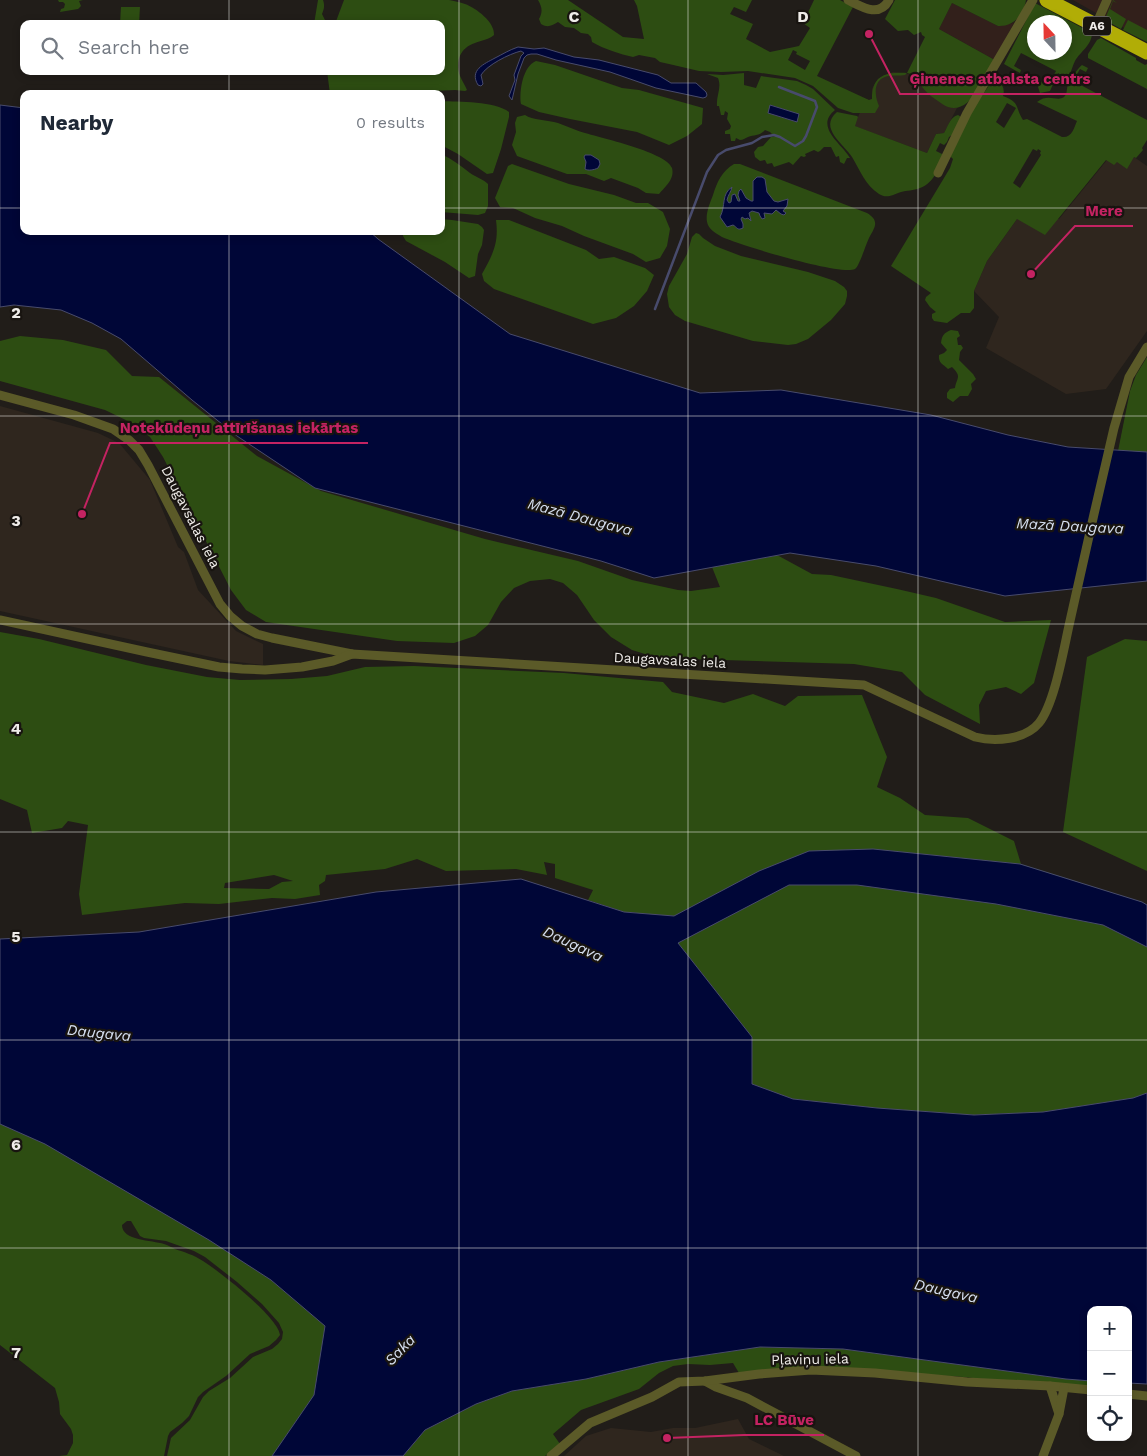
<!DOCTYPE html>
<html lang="en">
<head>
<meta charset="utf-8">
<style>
	:root { --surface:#fff; --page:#f6f6f7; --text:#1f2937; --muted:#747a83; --line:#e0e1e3 }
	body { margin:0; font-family:"Work Sans",sans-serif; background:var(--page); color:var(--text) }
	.controls { position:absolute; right:15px; bottom:15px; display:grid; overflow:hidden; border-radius:10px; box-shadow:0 2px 8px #0003 }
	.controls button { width:45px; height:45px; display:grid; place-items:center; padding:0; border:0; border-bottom:1px solid var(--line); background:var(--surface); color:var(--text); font:25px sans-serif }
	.compass { position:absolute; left:1027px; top:15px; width:45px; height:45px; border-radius:50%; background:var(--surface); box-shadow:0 2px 8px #0003; rotate:338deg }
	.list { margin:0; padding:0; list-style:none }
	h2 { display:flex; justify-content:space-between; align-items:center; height:65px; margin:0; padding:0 20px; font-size:21px }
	h2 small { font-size:16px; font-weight:400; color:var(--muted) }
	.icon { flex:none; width:28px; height:28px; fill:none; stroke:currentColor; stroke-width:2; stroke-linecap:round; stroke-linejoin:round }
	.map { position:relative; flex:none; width:1147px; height:1456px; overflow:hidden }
	.search { position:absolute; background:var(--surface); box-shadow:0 2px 8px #0003; left:20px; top:20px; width:425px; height:55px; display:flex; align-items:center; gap:12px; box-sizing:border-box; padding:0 18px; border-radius:10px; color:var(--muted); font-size:19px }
	.panel { position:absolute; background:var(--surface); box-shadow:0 2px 8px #0003; left:20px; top:90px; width:425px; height:145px; border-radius:10px }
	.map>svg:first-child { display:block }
	.commercial { fill:#32201b }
	.built { fill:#2f261e }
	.green { fill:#2d4d12; fill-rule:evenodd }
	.water { fill:#000637; stroke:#484b6c }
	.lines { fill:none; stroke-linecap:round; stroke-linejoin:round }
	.stream { stroke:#484b6c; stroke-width:2.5 }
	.street { stroke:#5b5a28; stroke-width:9 }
	.highway { stroke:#b1ad06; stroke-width:15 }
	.grid { fill:none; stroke:#efece9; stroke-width:1; stroke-opacity:0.55 }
	.labels { text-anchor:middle; stroke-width:4.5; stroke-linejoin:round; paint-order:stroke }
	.shield { fill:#181410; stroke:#aeaba8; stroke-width:1 }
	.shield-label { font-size:12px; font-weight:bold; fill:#efece9 }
	.street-label { font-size:14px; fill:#efece9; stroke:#181410 }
	.water-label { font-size:15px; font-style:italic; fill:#d7e0f1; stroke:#181410 }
	.grid-label { font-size:16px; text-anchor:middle; font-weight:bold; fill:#efece9; stroke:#181410; stroke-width:4.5; stroke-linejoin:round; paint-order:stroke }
	.leader { fill:none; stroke:#c42362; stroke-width:2 }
	.callout-dot { fill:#c42362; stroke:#181410; stroke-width:2 }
	.callout-label { font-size:15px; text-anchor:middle; font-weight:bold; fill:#c42362; stroke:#181410; stroke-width:4.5; stroke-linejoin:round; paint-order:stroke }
</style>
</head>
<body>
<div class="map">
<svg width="1147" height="1456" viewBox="0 0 1147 1456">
	<rect width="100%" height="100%" fill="#211d19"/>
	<!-- commercial -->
	<g class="commercial">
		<polygon points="1073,0 1147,0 1147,40 1096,13"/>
		<polygon points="952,3 998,26 1013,23 1015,21 994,61 993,59 939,29"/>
	</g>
	<!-- built -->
	<g class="built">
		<polygon points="893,72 915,75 919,84 949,107 957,108 944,133 936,134 927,153 854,126 866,99 869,100 872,99 872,89 874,85 878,79 885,75"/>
		<polygon points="1134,157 1147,166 1147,331 1106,389 1066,394 986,348 999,317 974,291 987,261 1017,219 1059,219 1107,160 1117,162"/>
		<polygon points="0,406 98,433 119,443 150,480 178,547 184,552 198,590 236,631 263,644 263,665 229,661 0,611"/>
		<polygon points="738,1419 749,1439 784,1456 564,1456 586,1436 611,1428 651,1432 673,1428 695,1428"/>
	</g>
	<!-- green -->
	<g class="green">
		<polygon points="58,0 83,0 79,1 81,6 78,9 60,12 61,9 64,8 65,4 63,2 59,2"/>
		<path d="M 318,0 L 323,0 C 325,6 324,9 322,14 L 327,24 L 314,24 Z"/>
		<path d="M 344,0 L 449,0 C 454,1 460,2 465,4 C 476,8 495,22 494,35 C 488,40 482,40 475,43 C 460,48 455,61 460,76 C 462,81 465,85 467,90 L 465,91 L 455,90 L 431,91 L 413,90 L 398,94 L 330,94 L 327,71 L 441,71 L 441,24 L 335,24 Z"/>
		<path d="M 538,0 L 568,0 L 623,37 L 644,39 L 637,6 L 634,0 L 752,0 L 746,12 L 734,7 L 730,14 L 753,24 L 746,39 L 770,52 L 799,46 L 810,28 L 803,23 L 814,0 L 840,0 L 853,7 L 817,76 L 869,100 L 872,99 C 872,75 886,72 907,73 L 925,37 L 922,35 L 921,32 L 914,35 L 908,30 L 898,31 L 885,19 L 895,0 L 1026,0 C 1024,14 1014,27 998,26 L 952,3 L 939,29 L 993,59 L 994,61 C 986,76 970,115 948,107 C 945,106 941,103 938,101 C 928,95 920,86 915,75 L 907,73 L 905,75 C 900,76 894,75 888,76 C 873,79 874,95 879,106 L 875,113 L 853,113 L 838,108 L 813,86 L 795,78 L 748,71 L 721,72 L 699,71 L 669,64 L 660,62 L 655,58 L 639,55 L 633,57 C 620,54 604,49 592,42 L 591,37 L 588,34 L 581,33 L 574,28 L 565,27 L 558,22 C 551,26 548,28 541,24 L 539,19 C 543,12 542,7 538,0 ZM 793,50 L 797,52 L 796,54 L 810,61 L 805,70 L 788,60 Z"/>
		<polygon points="1113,0 1117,3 1113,1 1110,9 1126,19 1121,29 1107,21 1105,19"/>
		<path d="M 1035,3 L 1092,33 C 1092,45 1080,52 1075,61 C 1071,69 1070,78 1064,84 L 1066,78 L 1058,73 L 1050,91 L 1040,93 L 1038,87 L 1042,81 L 1049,84 L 1056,71 L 1021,53 L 1014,66 L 1021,70 L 1020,73 L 1004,64 ZM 1034,22 L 1064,22 L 1064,52 L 1034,52 Z"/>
		<polygon points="121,7 140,7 139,24 120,24"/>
		<polygon points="1128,20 1147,30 1147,42 1123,30"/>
		<polygon points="1101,38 1136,58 1136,60 1145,65 1147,64 1147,89 1088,58 1088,54 1097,40"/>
		<path d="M 536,61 L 555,65 L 622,88 L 639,90 L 703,108 L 702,124 L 687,136 L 669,145 L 637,132 L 570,119 L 539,112 L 521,104 C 519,91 523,66 536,61 Z"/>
		<path d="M 1082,65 L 1088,68 L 1086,72 L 1080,69 L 1073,81 L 1147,120 L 1147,140 L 1142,148 L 1143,150 L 1136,158 L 1134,157 L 1127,169 L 1117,162 L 1114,165 L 1106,160 L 1045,235 L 1017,219 L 987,261 L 974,291 L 974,308 L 970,313 L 961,313 L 947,323 L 934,321 L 932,318 L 932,314 L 936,312 L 930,307 L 925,300 L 926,297 L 931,293 L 891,266 L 950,168 L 953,159 L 951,157 L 951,152 L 975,106 L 992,81 L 997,80 C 1003,84 1005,90 1003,96 C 1020,102 1015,107 1023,120 L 1027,119 L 1062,137 C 1072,138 1074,128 1077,121 L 1037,102 C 1048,93 1057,102 1064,97 C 1068,93 1066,89 1068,85 C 1071,79 1076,70 1082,65 ZM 1007,103 L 1016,108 L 1004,128 L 996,122 ZM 1033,149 L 1037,151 L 1038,149 L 1041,151 L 1040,153 L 1041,155 L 1020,188 L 1013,183 Z"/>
		<path d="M 744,73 L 744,85 L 756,88 L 761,76 L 797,81 L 806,85 L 813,89 L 835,110 C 814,127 842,144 850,158 L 847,158 L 844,164 L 840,162 L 839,156 L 836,157 L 831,147 L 824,147 L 820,151 L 818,152 L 814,150 L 805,154 L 806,156 L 804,157 L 801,156 L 793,165 L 789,162 L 774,167 L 772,163 L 767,164 L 765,160 L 760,161 L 755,157 L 754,152 L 758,147 L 763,146 L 771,137 L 775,137 L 770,132 L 765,130 C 760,136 754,135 748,137 C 745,138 743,140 740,140 L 736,138 L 735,141 L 731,141 L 730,134 L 725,134 L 725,131 L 730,129 L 731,126 L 727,119 L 728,113 L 725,111 L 724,115 L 721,115 L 719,106 L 717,106 C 716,96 722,88 718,78 L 707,74 L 723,75 ZM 771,105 L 798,114 L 796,122 L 768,113 Z"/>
		<path d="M 441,101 C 459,102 495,101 509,112 L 509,117 L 501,149 L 493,173 L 487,174 L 458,154 L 441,145 Z"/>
		<path d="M 837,112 L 857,116 L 858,117 L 855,126 L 927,153 L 936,134 L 944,133 C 948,126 950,117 958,115 L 961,117 L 952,135 L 949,137 L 947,142 L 944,145 L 940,143 L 936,151 L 944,155 C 939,168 934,183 920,188 C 913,191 907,190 901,192 C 892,195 887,199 879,194 C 865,185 860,170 852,157 C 844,144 818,128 837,112 Z"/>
		<path d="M 525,115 C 532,120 548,120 558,123 C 564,125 570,128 576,130 C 594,137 666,151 672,168 C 675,179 665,187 659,194 L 646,193 L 638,188 L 611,178 L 604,181 L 586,174 L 567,174 L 517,156 L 512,145 L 516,132 L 515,123 L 517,117 Z"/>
		<path d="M 441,154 C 452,159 461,166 470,173 C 476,177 483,179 488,184 L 488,206 L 485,213 L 478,215 L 441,212 Z"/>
		<polygon points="512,164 569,184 614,195 636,203 648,203 663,212 670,229 667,246 660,258 646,262 633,254 584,236 562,226 535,218 513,208 500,207 495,198 508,166"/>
		<path d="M 734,164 L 740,164 L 867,213 C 880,221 875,227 869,238 C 866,244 859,267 855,269 C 840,276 740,245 722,237 C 717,234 710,230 708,225 C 704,216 710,203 713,195 C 717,182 722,171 734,164 Z"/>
		<polygon points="441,219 452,220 478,224 482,227 484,230 482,245 478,254 475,276 469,278 445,262 406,241 403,236 402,231 441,231"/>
		<path d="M 496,220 L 509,220 L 586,250 L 599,259 L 614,257 L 645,268 L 654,275 L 647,291 L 634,306 L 616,318 L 593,324 L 494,289 L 484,281 L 482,274 C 493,254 499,243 496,220 Z"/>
		<polygon points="696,233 699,234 703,238 715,246 741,256 808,272 835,281 844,287 847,291 847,296 845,304 831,320 808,339 796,344 788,345 753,341 685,321 675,315 669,307 667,294 669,286 687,254 692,237"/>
		<path d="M 951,330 L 958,331 L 960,336 L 957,338 L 958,345 L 961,345 L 963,348 L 960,352 L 959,360 L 973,374 L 976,379 L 971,384 L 972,389 L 968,396 L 960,396 L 953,402 L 947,398 L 947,393 L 950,389 L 955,388 C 957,377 962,377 952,367 L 948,369 C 943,364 938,363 939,355 L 944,353 L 947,350 L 941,343 C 942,335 944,333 951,330 Z"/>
		<polygon points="20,336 63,340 106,350 132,376 159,377 257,456 321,491 485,539 578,561 632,580 678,590 691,591 720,587 712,567 777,555 812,574 831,575 897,589 936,598 1005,622 1051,620 1034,683 1021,694 1006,687 986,691 979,705 980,724 925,695 902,672 854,664 658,658 632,650 611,637 594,620 577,595 563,583 550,579 530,581 514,588 501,602 488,625 475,636 454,643 397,641 266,622 246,610 231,590 163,457 150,437 132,423 105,410 0,381 0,341"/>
		<polygon points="1147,357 1147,470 1143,470 1118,451 1130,391 1136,375"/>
		<path d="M 0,632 L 39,639 L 146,665 L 207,677 L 240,680 L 291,679 L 327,676 L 365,667 L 414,666 L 564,673 L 663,682 L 672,692 L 724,703 L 753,694 L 785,706 L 798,696 L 862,695 L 887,757 L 877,787 L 900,798 L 925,815 L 968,818 L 1014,841 L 1021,864 L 1142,902 L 1147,905 L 1147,1289 L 1089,1105 L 1043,1112 L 974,1115 L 877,1108 L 793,1099 L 752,1084 L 751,1037 L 638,913 L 624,912 L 588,900 L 593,890 L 555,878 L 555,864 L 544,862 L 547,875 L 516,869 L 446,871 L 417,859 L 385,869 L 326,875 L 325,881 L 319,885 L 320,895 L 295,899 L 272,898 L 219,904 L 185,903 L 82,915 L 79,894 L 88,825 L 68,821 L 62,828 L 32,833 L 27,810 L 0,799 ZM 274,875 L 293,881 L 282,882 L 269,889 L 224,888 L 225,883 Z"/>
		<polygon points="1125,639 1147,641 1147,871 1063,832 1087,657"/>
		<path d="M 0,1064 L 281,1099 L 354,1456 L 167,1456 L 171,1438 L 190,1420 L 203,1397 L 209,1391 L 230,1378 L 253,1357 L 272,1349 L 278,1344 L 282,1339 L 283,1332 L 279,1323 L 262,1304 L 237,1282 L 205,1257 L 194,1251 L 166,1241 L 144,1238 L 140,1236 L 131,1221 L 127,1221 L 122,1225 C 122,1241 152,1240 164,1244 C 168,1245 171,1247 175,1249 C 184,1252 194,1255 203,1261 C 219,1271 278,1317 280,1335 L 276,1340 L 269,1346 L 250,1354 L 226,1376 L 203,1392 L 198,1397 L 189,1416 L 182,1423 L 170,1432 L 168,1436 L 164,1456 L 59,1456 L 67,1455 L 73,1443 L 73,1435 L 71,1429 L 60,1414 L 59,1402 L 55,1388 L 0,1345 Z"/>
		<polygon points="760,1347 843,1349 1066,1379 1091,1381 1091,1390 953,1376 739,1373 733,1363 710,1365 688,1364 673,1366 659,1373 639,1389 581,1410 553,1434 560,1444 545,1456 403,1456 425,1430 476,1404 512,1391 586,1379 659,1362"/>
	</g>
	<!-- water -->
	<g class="water">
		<path d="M 518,47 L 534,49 L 544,48 L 574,57 L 599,60 L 658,75 L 671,83 L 696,83 L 706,92 L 707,95 L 706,97 L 703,98 L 656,88 L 610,72 L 556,60 L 537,54 L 531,54 L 527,55 L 524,58 L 518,74 L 512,100 L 509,96 L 515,80 L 514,75 L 521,56 L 524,53 L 521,51 C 509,54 487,65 481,75 L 483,84 L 481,86 L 478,85 C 469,70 484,64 495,58 C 503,54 509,50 518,47 Z"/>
		<polygon points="0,105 24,108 24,231 369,231 378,239 510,334 700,393 781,390 931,415 1008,435 1068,447 1147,452 1147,581 1005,596 876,566 790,553 654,578 601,561 315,488 237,436 192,400 121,339 92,323 61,310 14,305 0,307"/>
		<polygon points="770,105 799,114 797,122 768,113"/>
		<path d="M 585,155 L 591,155 L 599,160 L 600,164 L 598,168 C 594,170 588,171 585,169 L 586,162 L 584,157 Z"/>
		<path d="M 757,177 L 762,177 L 765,179 L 767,192 L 774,201 L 778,202 L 788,199 L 787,206 L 783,211 L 786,213 L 784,215 L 781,214 L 776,210 L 772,214 L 764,213 L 765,218 L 762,219 L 760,216 L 759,213 L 752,211 L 749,213 L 751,221 L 748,218 L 745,219 L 742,217 L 741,219 L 743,224 L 743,228 C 737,231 737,227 733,225 L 727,227 L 720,217 C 726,206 721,194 732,187 C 731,192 728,195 727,200 L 729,203 L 731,202 L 732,195 L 735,194 L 738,201 L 740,201 L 738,195 L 739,191 L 741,189 L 746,198 L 751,201 L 753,201 L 753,181 Z"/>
		<polygon points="873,849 1020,864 1142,902 1147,905 1147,947 1103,925 996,904 857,885 789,885 678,943 752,1037 752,1084 793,1099 877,1108 974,1115 1043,1112 1133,1098 1147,1093 1147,1384 1128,1383 1128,1310 1091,1310 1091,1381 1066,1379 843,1349 760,1347 659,1362 586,1379 512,1391 476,1404 425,1430 403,1456 272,1456 314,1395 325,1326 271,1280 209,1240 45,1144 0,1124 0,939 139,932 376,892 521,879 624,912 674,916 759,871 809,851"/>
	</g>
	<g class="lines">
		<!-- stream -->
		<polyline class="stream" points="655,309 707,172 718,155 726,150 752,143 762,137 774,135 780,137 795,146 803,141 806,136 817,107 815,101 779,87"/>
		<!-- street -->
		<g class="street">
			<path d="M 848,0 C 862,7 879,18 889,0"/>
			<polyline points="1098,27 1099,18 1107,0"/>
			<polyline points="938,173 967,113 1033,0"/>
			<polyline points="0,395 74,415 113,429 129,440 139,450 148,465 220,604 230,616 242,626 257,634 272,638 352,654"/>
			<path d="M 0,620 L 147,652 L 219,667 L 242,669 L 265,670 L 302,667 L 333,661 L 352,654 L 864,685 L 975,737 C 995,742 1025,740 1039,723 C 1055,703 1064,647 1070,621 C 1084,557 1099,492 1114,428 L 1129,377 L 1147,347"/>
			<polyline points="705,1381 716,1387 747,1398 856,1456"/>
			<polyline points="1050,1386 1059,1414"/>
			<polyline points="1128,1394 1147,1396"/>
			<polyline points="551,1456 590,1423 652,1397 679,1382 705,1381 759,1374 811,1370 875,1373 967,1382 1050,1386 1091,1390"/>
			<polyline points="1043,1456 1059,1414 1064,1388"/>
		</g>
		<!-- highway -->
		<polyline class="highway" points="1047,0 1147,52"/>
	</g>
	<!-- grid -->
	<path class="grid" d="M 229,0 L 229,24M 459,0 L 459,1456M 688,0 L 688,1456M 918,0 L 918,1456M 229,71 L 229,94M 0,208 L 24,208M 441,208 L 1147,208M 229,231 L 229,1456M 0,416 L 1147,416M 0,624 L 1147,624M 0,832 L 1147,832M 0,1040 L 1147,1040M 0,1248 L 1147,1248"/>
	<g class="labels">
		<!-- shield labels -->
		<rect class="shield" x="1083" y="16.5" width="28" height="19" rx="4"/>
		<g class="shield-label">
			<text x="1097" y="30">A6</text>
		</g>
		<!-- street labels -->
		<g class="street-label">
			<text transform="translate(191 517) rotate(63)" y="5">Daugavsalas iela</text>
			<text transform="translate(670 660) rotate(3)" y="5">Daugavsalas iela</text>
			<text transform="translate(810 1359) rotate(-1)" y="5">Pļaviņu iela</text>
		</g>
		<!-- water labels -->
		<g class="water-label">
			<text transform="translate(580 517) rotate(15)" y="5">Mazā Daugava</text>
			<text transform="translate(1070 526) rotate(3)" y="5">Mazā Daugava</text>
			<text transform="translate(573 944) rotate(25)" y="5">Daugava</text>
			<text transform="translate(99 1033) rotate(6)" y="5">Daugava</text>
			<text transform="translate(946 1291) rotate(13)" y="5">Daugava</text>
			<text transform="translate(400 1350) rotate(-46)" y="5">Saka</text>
		</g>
	</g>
	<g class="grid-label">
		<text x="574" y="22">C</text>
		<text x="803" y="22">D</text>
		<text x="16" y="318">2</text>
		<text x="16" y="526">3</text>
		<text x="16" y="734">4</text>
		<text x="16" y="942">5</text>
		<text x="16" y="1150">6</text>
		<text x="16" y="1358">7</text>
	</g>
	<!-- callouts -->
	<path class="leader" d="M869 34L900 94H1101M1031 274L1075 226H1133M82 514L110 443H368M667 1438L744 1435H824"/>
	<g class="callout-dot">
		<circle cx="869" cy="34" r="5"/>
		<circle cx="1031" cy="274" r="5"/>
		<circle cx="82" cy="514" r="5"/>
		<circle cx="667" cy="1438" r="5"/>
	</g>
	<g class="callout-label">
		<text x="1000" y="84">Ģimenes atbalsta centrs</text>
		<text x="1104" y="216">Mere</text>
		<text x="239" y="433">Notekūdeņu attīrīšanas iekārtas</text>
		<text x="784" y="1425">LC Būve</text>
	</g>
</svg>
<div class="controls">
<button>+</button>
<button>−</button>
<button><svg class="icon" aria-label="locate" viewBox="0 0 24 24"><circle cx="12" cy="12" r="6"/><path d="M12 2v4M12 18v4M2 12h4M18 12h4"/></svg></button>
</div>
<svg class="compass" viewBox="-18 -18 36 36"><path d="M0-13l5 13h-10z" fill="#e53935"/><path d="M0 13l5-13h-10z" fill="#747a83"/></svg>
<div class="search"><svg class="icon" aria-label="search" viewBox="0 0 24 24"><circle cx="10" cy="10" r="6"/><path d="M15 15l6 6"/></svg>Search here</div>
<section class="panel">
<h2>Nearby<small>0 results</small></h2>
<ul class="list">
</ul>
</section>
</div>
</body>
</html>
